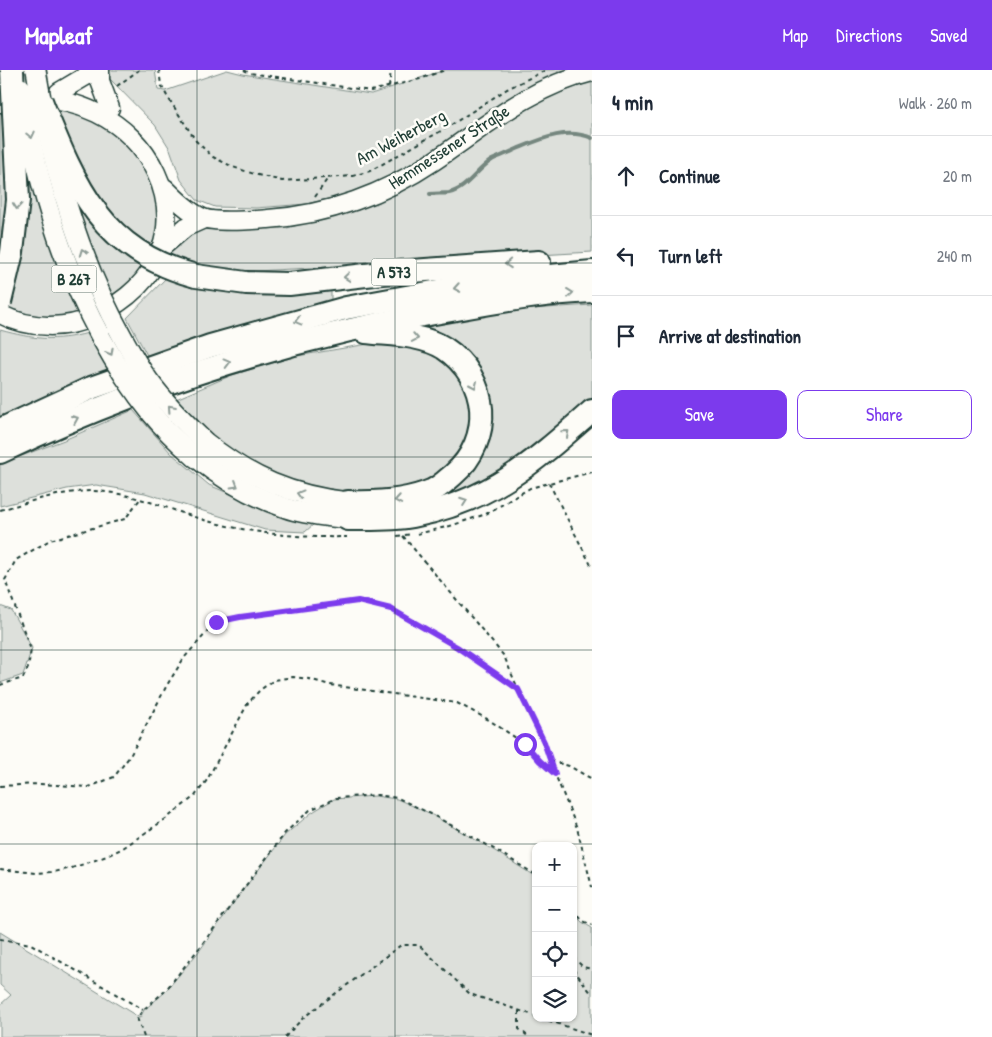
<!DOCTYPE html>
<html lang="en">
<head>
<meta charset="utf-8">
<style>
	:root { --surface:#fff; --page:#f2f2f3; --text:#1f2937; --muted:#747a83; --line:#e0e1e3; --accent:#7c3aed }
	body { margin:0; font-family:"Patrick Hand",sans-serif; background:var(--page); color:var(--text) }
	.controls { position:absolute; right:15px; bottom:15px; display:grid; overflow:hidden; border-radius:10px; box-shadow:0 1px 4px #0004 }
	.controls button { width:45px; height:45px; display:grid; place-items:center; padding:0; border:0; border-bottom:1px solid var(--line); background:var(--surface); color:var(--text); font:25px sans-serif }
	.stop { position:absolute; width:15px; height:15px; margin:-11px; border:4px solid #7c3aed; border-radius:50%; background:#fff }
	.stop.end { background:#7c3aed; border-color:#fff; box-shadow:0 1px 5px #0008 }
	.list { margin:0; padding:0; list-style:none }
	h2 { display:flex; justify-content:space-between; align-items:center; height:65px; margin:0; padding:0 20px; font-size:21px }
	h2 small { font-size:16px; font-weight:400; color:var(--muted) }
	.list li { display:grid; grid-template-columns:32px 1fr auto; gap:15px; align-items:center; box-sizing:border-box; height:80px; padding:0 20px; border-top:1px solid var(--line) }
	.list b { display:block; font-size:19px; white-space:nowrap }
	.list em { font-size:16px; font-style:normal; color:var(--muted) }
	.actions { display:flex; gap:10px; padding:15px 20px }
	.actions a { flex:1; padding:11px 0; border:1px solid var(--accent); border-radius:10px; text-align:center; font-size:18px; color:var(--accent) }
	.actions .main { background:var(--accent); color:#fff }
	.icon { flex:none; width:28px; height:28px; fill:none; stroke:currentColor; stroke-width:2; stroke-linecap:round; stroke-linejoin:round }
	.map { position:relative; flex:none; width:592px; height:967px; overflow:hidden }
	header { display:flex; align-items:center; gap:30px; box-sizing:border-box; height:70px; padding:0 25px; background:var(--accent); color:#fff }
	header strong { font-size:24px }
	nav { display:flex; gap:28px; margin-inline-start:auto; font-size:18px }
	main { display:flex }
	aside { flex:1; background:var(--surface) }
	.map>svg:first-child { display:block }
	.green { fill:#dde0db; stroke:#7e8e88 }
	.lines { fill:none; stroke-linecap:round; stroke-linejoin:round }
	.stream { stroke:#75877f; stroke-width:4 }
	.secondary-casing { stroke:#1f3d34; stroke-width:21 }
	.primary-casing { stroke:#1f3d34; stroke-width:22 }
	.highway-casing { stroke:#1f3d34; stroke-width:26 }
	.path { stroke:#1f3d34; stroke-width:2; stroke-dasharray:4 4; stroke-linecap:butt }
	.secondary { stroke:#fdfcf7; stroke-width:18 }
	.primary { stroke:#fdfcf7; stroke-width:19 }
	.highway { stroke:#fdfcf7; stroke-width:22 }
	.primary-bridge-casing { stroke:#1f3d34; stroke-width:22; stroke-linecap:butt }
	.highway-bridge-casing { stroke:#1f3d34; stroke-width:26; stroke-linecap:butt }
	.primary-bridge { stroke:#fdfcf7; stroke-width:19 }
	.highway-bridge { stroke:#fdfcf7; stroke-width:22 }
	.oneway { stroke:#8e9c96 }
	.route { stroke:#7c3aed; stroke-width:6 }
	.grid { fill:none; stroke:#1f3d34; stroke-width:1; stroke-opacity:0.55 }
	.labels { text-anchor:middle; stroke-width:5; stroke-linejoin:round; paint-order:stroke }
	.shield { fill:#fdfcf7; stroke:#62766e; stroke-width:1 }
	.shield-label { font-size:16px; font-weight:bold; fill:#1f3d34 }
	.street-label { font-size:18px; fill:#1f3d34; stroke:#fdfcf7 }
</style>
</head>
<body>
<header>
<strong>Mapleaf</strong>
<nav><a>Map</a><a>Directions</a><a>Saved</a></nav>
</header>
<main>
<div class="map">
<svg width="592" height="967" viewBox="0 0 592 967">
	<rect width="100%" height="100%" fill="#fdfcf7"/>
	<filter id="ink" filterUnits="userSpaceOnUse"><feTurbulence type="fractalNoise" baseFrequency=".02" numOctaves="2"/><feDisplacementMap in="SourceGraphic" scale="10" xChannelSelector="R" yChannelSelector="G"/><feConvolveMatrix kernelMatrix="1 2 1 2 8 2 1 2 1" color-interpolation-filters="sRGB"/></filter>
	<g filter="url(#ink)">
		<!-- green -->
		<g class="green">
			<polygon points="109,0 155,0 158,20 165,21 227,0 243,4 371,24 445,0 577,0 417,93 366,120 306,134 256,138 215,137 197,130 181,110 170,79 155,55 110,9"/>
			<polygon points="592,11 592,182 239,202 199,195 165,183 198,158 287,158 369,135 412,115 532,33"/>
			<polygon points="17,32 107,46 157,118 157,160 152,177 136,207 96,237 68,246 48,248 24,245 0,235 0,41"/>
			<polygon points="166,208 193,217 331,217 331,231 148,287 127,248"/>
			<path d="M 592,235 L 592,330 L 571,349 L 486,414 L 424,436 L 475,391 L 480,301 L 407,259 C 467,242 531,239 592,235 Z"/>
			<path d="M 0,260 C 34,269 54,272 88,263 L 108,301 L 36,330 L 0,348 Z"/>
			<polygon points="408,273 441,287 467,318 473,346 468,375 450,402 409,421 358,425 286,414 219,375 176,329 232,305 297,286 368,274"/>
			<polygon points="133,340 171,383 209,415 273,442 314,454 305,462 265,460 145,423 96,415 67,419 0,436 0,394 64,370"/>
			<polygon points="0,536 11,540 32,578 23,605 0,613"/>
			<polygon points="375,726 397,729 427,742 495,781 536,807 536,948 573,948 573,843 582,852 592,858 592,967 0,967 0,935 11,925 0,915 0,862 140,948 144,940 164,923 200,880 234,832 285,765 311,743 334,729"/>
		</g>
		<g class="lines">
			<!-- stream -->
			<path class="stream" d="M 430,124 C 436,123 443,124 449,123 C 467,119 477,99 492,90 C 500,86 509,83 517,79 C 541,69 566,57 592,68"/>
			<!-- secondary casing -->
			<g class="secondary-casing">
				<g id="secondary">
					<polyline points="100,0 100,11 110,38"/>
					<polyline points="59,22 86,6 90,0"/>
					<path d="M 0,33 C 147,0 237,180 95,246 C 66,260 29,259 0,244"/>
					<path d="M 165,118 C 176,129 189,142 203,148 C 215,153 254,150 268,149 C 327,145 385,124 434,91 C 486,56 530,17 592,2"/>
					<polyline points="160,179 186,157 204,149"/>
				</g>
			</g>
			<!-- primary casing -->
			<g class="primary-casing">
				<g id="primary">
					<path d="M 205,372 C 250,408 292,426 348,432"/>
					<path d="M 195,387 C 222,409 253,427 286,438 C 306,445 327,446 348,449"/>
				</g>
			</g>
			<!-- highway casing -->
			<g class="highway-casing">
				<g id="highway">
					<polyline points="196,206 246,213 289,214 383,203 539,192"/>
					<polyline points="0,360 91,318 210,276 346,238 488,212 592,202"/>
					<path d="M 0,382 C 146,313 298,265 457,239 C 501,231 547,223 592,221"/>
					<path d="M 348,432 C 376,433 405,432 431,421 C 439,418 446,411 453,405 C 494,370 490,308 444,278 C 421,264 391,265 366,262"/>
					<path d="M 348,449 C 369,449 392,450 413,446 C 491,431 534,392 592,341"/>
				</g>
			</g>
			<!-- path -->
			<g class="path">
				<polyline points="159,0 161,15 167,26 196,71 213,87 233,97 254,104 282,111 353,106 370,101 448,57 507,19 546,0"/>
				<polyline points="244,0 250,3 371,21 420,9 445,0"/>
				<polyline points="117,16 139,0"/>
				<polyline points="389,17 391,0"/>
				<polyline points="315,127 328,108"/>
				<polyline points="549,413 592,497"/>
				<path d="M 0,440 C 29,432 59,422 90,421 C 132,421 171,441 211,452 C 256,464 301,468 347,467"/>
				<polyline points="417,464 450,456 486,444 530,418 592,402"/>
				<polyline points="397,466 412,464"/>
				<polyline points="403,466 504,586 518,619"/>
				<polyline points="0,615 23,608 28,598 31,580 5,510 16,490 50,470 125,449 140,429"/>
				<polyline points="550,691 569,696 592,709"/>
				<polyline points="0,716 39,714 89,717 114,707 130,686 167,615 184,588 216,552 240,547 358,531 391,539 457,577 518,619 544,672 555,704 577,758 592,817"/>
				<polyline points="0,799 36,803 54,802 72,798 107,786 123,778 167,748 195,726 207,710 248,633 260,620 274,610 293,607 309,609 330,615 457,633 489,650 525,674 540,691 553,703"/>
				<polyline points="573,840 583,851 592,855"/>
				<polyline points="0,869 31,874 143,940"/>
				<polyline points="573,887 583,897 592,899"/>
				<polyline points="573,899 592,924"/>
				<polyline points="519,941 519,959 529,967"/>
				<polyline points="541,948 592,965"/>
				<polyline points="144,967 137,948 143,940 165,921 200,877 285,763 310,740 336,728 377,725 398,728 431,744 494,779 536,805"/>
				<polyline points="285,967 304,947 401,875 419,875 470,924 536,946"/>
			</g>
			<!-- secondary -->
			<use href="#secondary" class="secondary"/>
			<!-- primary -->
			<use href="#primary" class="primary"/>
			<!-- highway -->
			<use href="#highway" class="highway"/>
			<!-- primary-bridge casing -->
			<g class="primary-bridge-casing">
				<g id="primary-bridge">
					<path d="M 36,0 C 51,93 76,183 122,266 C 130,281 139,297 149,311 C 166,334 185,353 205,372"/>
					<path d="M 21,18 C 40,133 78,253 152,344 C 165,360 180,374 195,387"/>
				</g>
			</g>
			<!-- highway-bridge casing -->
			<g class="highway-bridge-casing">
				<g id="highway-bridge">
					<path d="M 41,31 C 75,115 100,181 196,206"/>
					<polyline points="0,232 12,182 18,130 12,0"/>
				</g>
			</g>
			<!-- primary-bridge -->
			<use href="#primary-bridge" class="primary-bridge"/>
			<!-- highway-bridge -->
			<use href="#highway-bridge" class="highway-bridge"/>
		</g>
		<!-- one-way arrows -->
		<defs><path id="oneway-chevron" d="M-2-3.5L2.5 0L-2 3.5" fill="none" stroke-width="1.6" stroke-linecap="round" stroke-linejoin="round" transform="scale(1.25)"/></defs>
		<g class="oneway">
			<use href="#oneway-chevron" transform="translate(31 65) rotate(77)"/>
			<use href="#oneway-chevron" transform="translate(17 136) rotate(95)"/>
			<use href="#oneway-chevron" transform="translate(83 182) rotate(-111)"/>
			<use href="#oneway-chevron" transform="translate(508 194) rotate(176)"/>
			<use href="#oneway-chevron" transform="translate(347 207) rotate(174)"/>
			<use href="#oneway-chevron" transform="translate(457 218) rotate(170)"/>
			<use href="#oneway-chevron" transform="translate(570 223) rotate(-7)"/>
			<use href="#oneway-chevron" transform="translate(298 251) rotate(165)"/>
			<use href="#oneway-chevron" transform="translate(415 268) rotate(10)"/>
			<use href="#oneway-chevron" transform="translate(110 282) rotate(61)"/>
			<use href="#oneway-chevron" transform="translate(227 293) rotate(-15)"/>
			<use href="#oneway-chevron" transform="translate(474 315) rotate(66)"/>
			<use href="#oneway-chevron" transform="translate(171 338) rotate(-132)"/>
			<use href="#oneway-chevron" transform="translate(75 349) rotate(-23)"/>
			<use href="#oneway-chevron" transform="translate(566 363) rotate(-41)"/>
			<use href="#oneway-chevron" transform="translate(235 415) rotate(31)"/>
			<use href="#oneway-chevron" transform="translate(300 424) rotate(-165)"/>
			<use href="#oneway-chevron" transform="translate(398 430) rotate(170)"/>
			<use href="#oneway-chevron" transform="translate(464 431) rotate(-20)"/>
		</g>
	</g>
	<g class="lines" filter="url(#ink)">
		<!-- route -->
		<polyline class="route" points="216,552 240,547 358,531 391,539 457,577 518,619 544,672 555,704 540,691 525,674"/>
	</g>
	<!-- grid -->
	<path class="grid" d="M 197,0 L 197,967M 395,0 L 395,967M 0,193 L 592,193M 0,387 L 592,387M 0,580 L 592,580M 0,774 L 592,774"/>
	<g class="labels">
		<!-- shield labels -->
		<g class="shield">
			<rect x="371.5" y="188.5" width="45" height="27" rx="4"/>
			<rect x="51.5" y="195.5" width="45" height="27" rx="4"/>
		</g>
		<g class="shield-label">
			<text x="394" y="208">A 573</text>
			<text x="74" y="215">B 267</text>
		</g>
		<!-- street labels -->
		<g class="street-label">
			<text transform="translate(401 67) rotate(-28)" y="6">Am Weiherberg</text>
			<text transform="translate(449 77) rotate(-33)" y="6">Hemmessener Straße</text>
		</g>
	</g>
</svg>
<div class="controls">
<button>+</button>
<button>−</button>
<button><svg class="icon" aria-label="locate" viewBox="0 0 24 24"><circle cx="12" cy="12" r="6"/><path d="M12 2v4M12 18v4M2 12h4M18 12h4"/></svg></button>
<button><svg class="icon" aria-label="layers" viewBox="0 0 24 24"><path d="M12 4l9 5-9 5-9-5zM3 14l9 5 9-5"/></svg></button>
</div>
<div class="stop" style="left:525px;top:674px"></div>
<div class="stop end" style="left:216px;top:552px"></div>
</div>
<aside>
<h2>4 min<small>Walk · 260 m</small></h2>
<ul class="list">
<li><svg class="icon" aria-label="ahead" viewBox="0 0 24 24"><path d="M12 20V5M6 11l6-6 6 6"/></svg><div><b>Continue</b></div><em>20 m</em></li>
<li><svg class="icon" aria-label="left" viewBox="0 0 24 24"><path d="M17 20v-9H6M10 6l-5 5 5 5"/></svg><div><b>Turn left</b></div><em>240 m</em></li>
<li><svg class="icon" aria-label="arrive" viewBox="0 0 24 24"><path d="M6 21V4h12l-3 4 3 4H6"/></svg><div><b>Arrive at destination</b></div></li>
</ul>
<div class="actions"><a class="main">Save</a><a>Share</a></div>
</aside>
</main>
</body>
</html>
